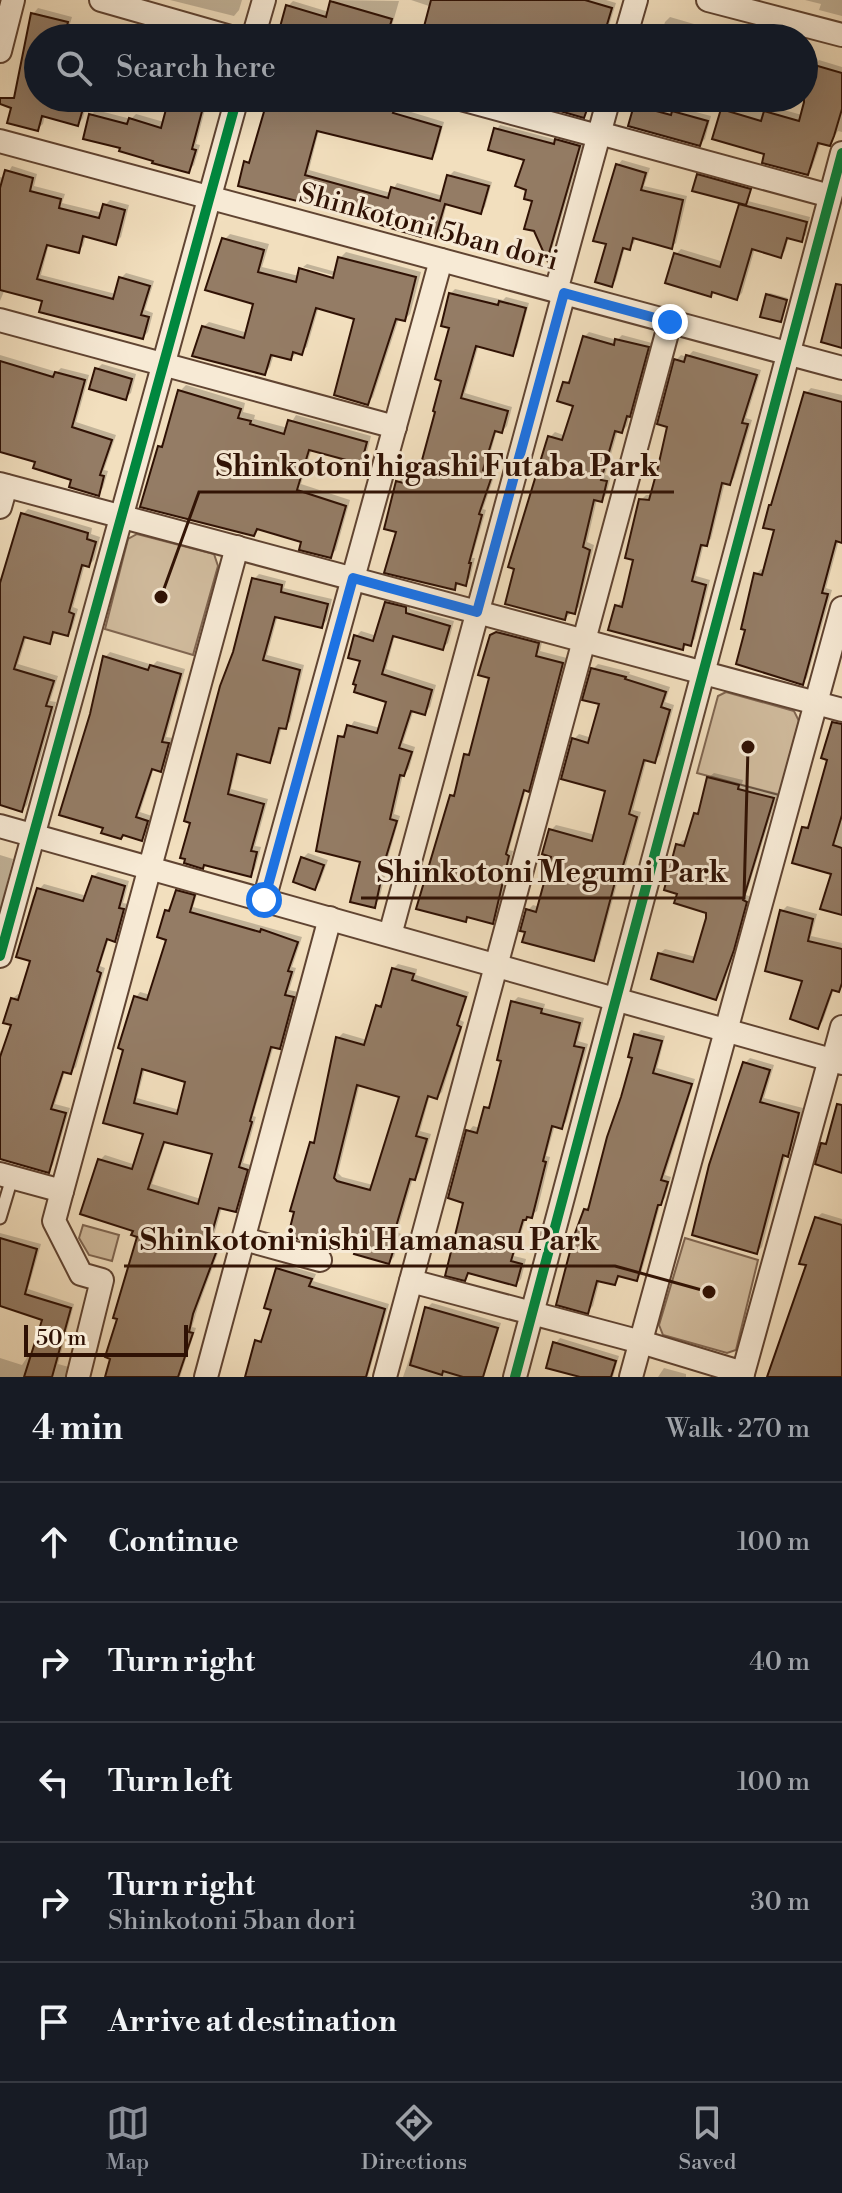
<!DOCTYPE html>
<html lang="en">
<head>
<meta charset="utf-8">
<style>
	:root { --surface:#171b24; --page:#242831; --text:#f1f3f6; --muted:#9ea1a6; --line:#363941; --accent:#8c9099 }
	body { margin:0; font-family:"Libre Bodoni",serif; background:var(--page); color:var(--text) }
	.scale { position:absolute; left:24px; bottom:20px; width:164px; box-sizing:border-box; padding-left:8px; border:4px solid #2f1104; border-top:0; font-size:22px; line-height:28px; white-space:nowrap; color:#2f1104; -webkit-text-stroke:6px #f7ead5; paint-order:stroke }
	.stop { position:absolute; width:24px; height:24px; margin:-18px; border:6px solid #1a73e8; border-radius:50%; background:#fff }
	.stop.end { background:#1a73e8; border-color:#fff; box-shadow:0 2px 8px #0008 }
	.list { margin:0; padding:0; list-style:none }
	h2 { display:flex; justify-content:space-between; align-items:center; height:104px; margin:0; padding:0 32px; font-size:34px }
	h2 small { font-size:26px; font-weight:400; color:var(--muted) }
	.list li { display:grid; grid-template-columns:52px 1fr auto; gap:24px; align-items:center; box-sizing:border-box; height:120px; padding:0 32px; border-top:2px solid var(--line) }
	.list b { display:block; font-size:30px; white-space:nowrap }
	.list p { margin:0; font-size:26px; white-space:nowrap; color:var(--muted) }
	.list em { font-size:26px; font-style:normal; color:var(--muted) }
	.icon { flex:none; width:44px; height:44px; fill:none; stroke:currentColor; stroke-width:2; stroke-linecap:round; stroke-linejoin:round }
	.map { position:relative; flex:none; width:842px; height:1377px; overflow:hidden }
	.search { position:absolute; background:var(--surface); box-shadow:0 8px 32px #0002; left:24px; right:24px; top:24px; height:88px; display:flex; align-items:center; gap:20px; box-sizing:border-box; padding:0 28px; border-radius:44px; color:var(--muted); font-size:30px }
	.sheet { height:704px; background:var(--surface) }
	nav { display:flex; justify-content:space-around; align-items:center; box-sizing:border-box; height:112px; border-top:2px solid var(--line); background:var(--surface); font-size:22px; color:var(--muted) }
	nav a { display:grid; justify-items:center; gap:4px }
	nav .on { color:var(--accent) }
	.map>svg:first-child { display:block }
	.green { fill:#d1bc9e; stroke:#806651; stroke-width:2 }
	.shadow { fill:#0003; fill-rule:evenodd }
	.building { fill:#947c65; stroke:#2f1104; stroke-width:2; fill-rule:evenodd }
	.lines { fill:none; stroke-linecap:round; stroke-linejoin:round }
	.lane-casing { stroke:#604432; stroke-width:15 }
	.street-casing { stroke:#604432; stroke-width:26 }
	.lane { stroke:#f7ead5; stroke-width:11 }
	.street { stroke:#f7ead5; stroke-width:22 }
	.cycleway-casing { stroke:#f7ead5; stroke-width:15 }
	.cycleway { stroke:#00873e; stroke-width:10 }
	.route { stroke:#1a73e8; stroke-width:10 }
	.labels { text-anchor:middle; stroke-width:6; stroke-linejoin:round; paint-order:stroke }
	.street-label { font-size:28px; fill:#2f1104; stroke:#f7ead5 }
	.leader { fill:none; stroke:#2f1104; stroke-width:3 }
	.callout-dot { fill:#2f1104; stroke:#f7ead5; stroke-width:3 }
	.callout-label { font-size:30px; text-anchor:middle; font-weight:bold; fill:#2f1104; stroke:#f7ead5; stroke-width:6; stroke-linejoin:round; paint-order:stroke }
</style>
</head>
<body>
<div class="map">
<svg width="842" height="1377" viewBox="0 0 842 1377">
	<rect width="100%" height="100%" fill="#f2dfbe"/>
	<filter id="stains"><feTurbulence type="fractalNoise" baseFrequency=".0025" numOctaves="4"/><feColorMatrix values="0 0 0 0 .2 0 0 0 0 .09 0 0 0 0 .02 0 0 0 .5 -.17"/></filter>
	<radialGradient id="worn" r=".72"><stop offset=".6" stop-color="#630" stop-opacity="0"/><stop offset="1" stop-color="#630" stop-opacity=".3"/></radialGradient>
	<!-- green -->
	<g class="green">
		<polygon points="137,534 214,554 218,566 193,655 105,629 128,539"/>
		<polygon points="726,692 794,711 799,721 779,795 697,773 718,696"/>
		<polygon points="83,1225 119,1235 112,1261 89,1255 79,1238"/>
		<polygon points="685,1238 758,1260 736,1350 727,1353 663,1335 659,1325"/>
	</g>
	<!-- shadow -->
	<g class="shadow">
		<polygon points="170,0 242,0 239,10 234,16"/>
		<polygon points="333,0 399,1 391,29 424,37 432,7 411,0 606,0 616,3 605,38 291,38 288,6 293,1 329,12"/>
		<polygon points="805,0 842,0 842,16 819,10 821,4"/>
		<polygon points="38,8 72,17 67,34 83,38 38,38 38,98 88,98 83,118 78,124 45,115 43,124 37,129 33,14"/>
		<polygon points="670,17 694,24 689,38 660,38 665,22"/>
		<polygon points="819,60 842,67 842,132 838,131 830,144 821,142 812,168 807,173 767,153 715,138 726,98 768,98 766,105 802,115 814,66"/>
		<polygon points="171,98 208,98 196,144 200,145 194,165 189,170 91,115 96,110 131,119 136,114 164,122"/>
		<polygon points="267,98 365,98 444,122 436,152 432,157 319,130 309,170 391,193 397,183 443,196 449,176 454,171 492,182 485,207 480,212 447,203 440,231 435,236 383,220 246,162 253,158 269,102"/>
		<polygon points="639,98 671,98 669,105 711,116 705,139 700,144 631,125"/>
		<polygon points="500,125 557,140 561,136 584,141 551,253 548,257 526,158 496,130"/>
		<polygon points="622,160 650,168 644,186 687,196 676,243 671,247 636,237 634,243 629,248 625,247 616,280 612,285 608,243 618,165"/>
		<polygon points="12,166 37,174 34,186 65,194 62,203 103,213 105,205 110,200 129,205 121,237 116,242 86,235 83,246 78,251 49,244 41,275 116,294 121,278 126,273 154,281 145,310 153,313 148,332 143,337 45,299 5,289 0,301 0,177 5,178"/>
		<polygon points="701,173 752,187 748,201 810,217 806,235 801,239 789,236 785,251 780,256 755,248 742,293 737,298 714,291 710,294 676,254 681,249 724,262 743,202 699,175"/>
		<polygon points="230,234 269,244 262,267 299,276 302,268 302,271 342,282 343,278 303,267 307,264 336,272 340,258 346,252 421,272 410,314 405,319 399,318 373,397 367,403 357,317 319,306 307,347 290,358 274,354 270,367 265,373 203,327 209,322 248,333 255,303 224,240"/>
		<polygon points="455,289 503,300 506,297 529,303 517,348 512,353 479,344 465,393 512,407 507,426 502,431 497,429 487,466 497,468 483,509 486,510 472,558 475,558 470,578 465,583 460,582 454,588 399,530 398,482 403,477 419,481 443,380 452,326 450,294"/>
		<polygon points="770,293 788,298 780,320 767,295"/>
		<polygon points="589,332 617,340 622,335 652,343 634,410 630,414 627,426 622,431 618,430 605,475 611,476 606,495 601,500 597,499 587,542 594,545 579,607 565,618 550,437 555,432 566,436 576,405 565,383 572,378 584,337"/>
		<polygon points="693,351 761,370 746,418 752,420 734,478 729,483 725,482 711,539 704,543 696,576 710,580 695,639 682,648 617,606 622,601 626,602 636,558 641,500 646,495 652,495 670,426 676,360 681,355 687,357"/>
		<polygon points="0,355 57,372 61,368 89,375 76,422 116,435 104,470 108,471 103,488 98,493 37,460 0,451"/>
		<polygon points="102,364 136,374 131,393 125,398 97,369"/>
		<polygon points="186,385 245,403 243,412 255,415 254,419 288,428 296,415 371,436 366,456 360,462 312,448 301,484 350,500 336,550 330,556 304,541 260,528 254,534 159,447 166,441 180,391"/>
		<polygon points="811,388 842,395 842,541 839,540 826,588 832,590 807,678 802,683 747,629 756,574 761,569 766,571 776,529 774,502 806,393"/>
		<polygon points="28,509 92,528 91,534 100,537 94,560 89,565 85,564 73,607 78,609 72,629 67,634 56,631 50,641 27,635 18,664 58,676 50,701 56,702 27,805 22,810 0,804 0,609 23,514"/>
		<polygon points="259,574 286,581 284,588 332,599 327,620 322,626 278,615 267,655 304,665 290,722 282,726 274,755 269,760 240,753 231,789 268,799 255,846 261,847 255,869 250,875 205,863 235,653 254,579"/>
		<polygon points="392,598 410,603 410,609 454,621 448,643 442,648 395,635 386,669 436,685 430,707 425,712 414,709 403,743 415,747 409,769 403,774 394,814 400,816 383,875 385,876 379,900 374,905 363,861 340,737 347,732 354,721 380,728 389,700 362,660 356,636 361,631 377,636 387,603"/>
		<polygon points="503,628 543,638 540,651 567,658 533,784 526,789 509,850 513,851 497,917 492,922 469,916 465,919 452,797 457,792 466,755 471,750 491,677 492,636"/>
		<polygon points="110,652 153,665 157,661 185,669 166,737 173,738 166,765 161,770 154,768 140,812 152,816 146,834 141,839 92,715 105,657"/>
		<polygon points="598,664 630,672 629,674 670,687 665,702 674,705 660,755 655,760 647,758 633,810 641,812 623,876 618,880 598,954 593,959 528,910 533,905 539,907 553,855 551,830 556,825 596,835 608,790 574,739 579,734 592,738 602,703 593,669"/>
		<polygon points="839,718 842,718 842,913 832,873 804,828 812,823 830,758 834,723"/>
		<polygon points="714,773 743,780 742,784 778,793 746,895 751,897 738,943 721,992 715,997 659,954 665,949 696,957 708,912 680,893 678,845 683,840 687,841 696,814 701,808 708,778"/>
		<polygon points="308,853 328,860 320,882 315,887 303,858"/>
		<polygon points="0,855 13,859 0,911"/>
		<polygon points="98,872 129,881 123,903 128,904 120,934 115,940 109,938 100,966 105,968 76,1067 70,1072 65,1071 55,1104 70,1108 53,1165 48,1171 0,1158 0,1051 4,1052 13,1024 12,999 18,994 21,995 32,959 21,939 33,896 44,884 87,896 93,877"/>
		<path d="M 182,886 L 198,891 L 193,907 L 302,937 L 292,967 L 296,968 L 289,990 L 298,992 L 284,1042 L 279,1047 L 274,1045 L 253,1116 L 256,1117 L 243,1163 L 251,1165 L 240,1205 L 235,1210 L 222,1207 L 212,1242 L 221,1245 L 198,1307 L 192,1327 L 196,1328 L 180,1377 L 107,1377 L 140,1236 L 100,1160 L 105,1155 L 136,1165 L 145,1133 L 106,1122 L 126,1048 L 136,997 L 140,992 L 151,995 L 168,938 L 167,911 ZM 145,1068 L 188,1081 L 180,1110 L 137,1098 ZM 166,1140 L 215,1153 L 201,1199 L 152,1184 Z"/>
		<polygon points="787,906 817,914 811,936 842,943 842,987 839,990 834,989 823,1021 818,1026 782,911"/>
		<path d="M 398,964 L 417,969 L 416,975 L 469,992 L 460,1020 L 464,1022 L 442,1092 L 437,1097 L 430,1095 L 420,1131 L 431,1134 L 419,1173 L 413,1178 L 397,1232 L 401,1234 L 394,1257 L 389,1262 L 358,1246 L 318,1235 L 313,1240 L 312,1143 L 317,1138 L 338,1038 L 343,1033 L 367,1040 L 378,1006 L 383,1001 L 393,969 ZM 360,1083 L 402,1095 L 373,1185 L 342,1177 L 338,1173 Z"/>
		<polygon points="518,997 545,1004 544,1008 584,1018 578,1041 588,1044 566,1122 561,1127 555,1125 546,1156 550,1157 537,1211 526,1218 514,1256 526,1259 521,1279 516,1284 470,1272 465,1279 468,1132 473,1126 480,1128 486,1108 493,1103 513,1002"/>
		<polygon points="641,1030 665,1036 657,1068 695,1079 665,1175 671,1177 665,1198 661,1202 641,1274 636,1279 621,1275 615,1283 600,1279 593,1306 588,1311 585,1210 592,1204 635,1056 636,1035"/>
		<polygon points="750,1058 774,1065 764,1098 803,1108 793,1149 786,1154 762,1247 757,1252 745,1063"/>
		<polygon points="822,1213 842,1219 842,1377 769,1377 808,1264 816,1218"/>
		<polygon points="0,1233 41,1244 28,1289 74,1304 58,1364 69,1367 67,1377 0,1377 0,1358 22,1365 28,1356 32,1357 44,1319 0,1304"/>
		<polygon points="283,1264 316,1274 313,1281 389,1304 368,1376 371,1377 247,1377 257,1341 265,1337 273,1308 278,1269"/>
		<polygon points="432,1303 501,1323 484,1377 403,1377 427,1308"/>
		<polygon points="560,1338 619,1356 613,1377 578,1377 555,1344"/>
		<polygon points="664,1368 686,1374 686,1377 658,1377"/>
	</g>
	<!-- building -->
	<g class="building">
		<polygon points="431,0 585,0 612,8 603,38 557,26 554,38 421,38"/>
		<polygon points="330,1 392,19 386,38 277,38 286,5 326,17"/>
		<polygon points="31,13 68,22 64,38 38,38 38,98 86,98 78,126 42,116 38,131 7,123 11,108 0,104 0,98 14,98"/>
		<polygon points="804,62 842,73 842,109 834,136 830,146 818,143 808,175 762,163 764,154 712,139 721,109 761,121 764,111 799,121 804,102"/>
		<polygon points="169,98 205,100 192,149 196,150 189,173 152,163 153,161 119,151 120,148 83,139 89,114 127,124 129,118 161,128"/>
		<polygon points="268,98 357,98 356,101 394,111 393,113 441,127 432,159 317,131 305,175 388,198 391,187 440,201 447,175 489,186 481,214 445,204 435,238 421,235 421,237 380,225 380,222 238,186 244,161 249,163"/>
		<polygon points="529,98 591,98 584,118 529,102"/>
		<polygon points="634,105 671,115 672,111 708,121 700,146 628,126"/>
		<polygon points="494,128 554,144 555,139 580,146 547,260 534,231 524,229 532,201 524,199 526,190 515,186 524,160 488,150"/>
		<polygon points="616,164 646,173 641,190 683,200 672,249 633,238 630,250 623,248 612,287 595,282 606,244 593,241"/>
		<polygon points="5,170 33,178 30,191 61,199 59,208 99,218 103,204 125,210 116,245 83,236 79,253 47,245 37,279 113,299 119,277 150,286 141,315 149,317 143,339 39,312 42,301 0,290 0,188"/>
		<polygon points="697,174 751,189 746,205 692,191"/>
		<polygon points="739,204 807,222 802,242 787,238 781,258 752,249 737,300 712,292 711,297 665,283 674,253 720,267"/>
		<polygon points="222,238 264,250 258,272 296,282 299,268 333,278 338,257 416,277 405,321 396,319 368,405 334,395 354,319 316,308 302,355 293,352 291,360 271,355 265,375 192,356 202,326 244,338 253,304 205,290"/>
		<polygon points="836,284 842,285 842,348 821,342"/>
		<polygon points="449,293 498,305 499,301 526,308 513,356 476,346 461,398 508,411 502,433 495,431 483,470 493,473 479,514 482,515 469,563 471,563 466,586 456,583 455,590 384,573 396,532 384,529 396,481 415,486 435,412 433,411 441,381 435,379 449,328 441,326"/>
		<polygon points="766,294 787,300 781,322 760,317"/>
		<polygon points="583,336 614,345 615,339 649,347 630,417 627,416 622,433 615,431 601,480 607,481 602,502 594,500 583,547 590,550 575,614 567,612 565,620 505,604 514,569 508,567 548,436 562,440 573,406 557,401 563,382 569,383"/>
		<polygon points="686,355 757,375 742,423 748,424 730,485 722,483 707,546 701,545 692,581 706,585 691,646 684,644 683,650 608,630 615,605 622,607 633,560 625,558 639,499 649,500 658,467 667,427 657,424 674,359 684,362"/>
		<polygon points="0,361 53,377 55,372 85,380 72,427 112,440 100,475 104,476 99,496 69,487 71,480 33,468 35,462 0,452"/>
		<polygon points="95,368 132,379 126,400 89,389"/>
		<polygon points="178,390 241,409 238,418 251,421 250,424 284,434 288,420 367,442 361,464 309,450 297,490 346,506 331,558 299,550 301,542 257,529 254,536 140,507 158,446 162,447"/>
		<polygon points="804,392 842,402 842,543 836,541 822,593 828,594 803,685 736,664 745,630 741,629 754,573 762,575 774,530 763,528 769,505 771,505"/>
		<polygon points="21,513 88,533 87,539 96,542 89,567 82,565 69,612 74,614 68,636 53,632 50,644 24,637 14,669 54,681 46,706 52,707 22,812 0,805 0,583"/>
		<polygon points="252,578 282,585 281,592 328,604 322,628 275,617 263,660 300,670 286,729 279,728 270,763 237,754 228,794 264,804 251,851 257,852 251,877 204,865 203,869 184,863 185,859 180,858 190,823 184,821 220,686 233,652"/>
		<polygon points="385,602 406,607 406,613 450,626 443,650 393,636 382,674 432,690 425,715 411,711 399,748 412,752 404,776 400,775 390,819 397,821 379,880 381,880 375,908 350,902 360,862 316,851 338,736 344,737 347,725 377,733 386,702 354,692 356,685 353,684 360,661 348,658 354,635 373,641"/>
		<polygon points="496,632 539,643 536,656 563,663 529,792 524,790 506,854 509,856 493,924 467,917 466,922 416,909 450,795 454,796 464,754 469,755 489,678 478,675 490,635"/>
		<polygon points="103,656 148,670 150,665 181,674 162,742 169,743 161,772 152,769 136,817 148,821 142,841 123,835 121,839 101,833 103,828 59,815 90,714"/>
		<polygon points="591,668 626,677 625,679 666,692 661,707 670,710 655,763 644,760 629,814 637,817 618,883 615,882 594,961 522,942 525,932 520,931 526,909 536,912 551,857 542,854 549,829 592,841 605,791 561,779 572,738 588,743 599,704 582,700"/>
		<polygon points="832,722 842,724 842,815 833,845 842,848 842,915 820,909 831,874 792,863 802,827 808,828 827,760 821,758"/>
		<polygon points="707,777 739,785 738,789 774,798 743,900 747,902 734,950 716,1000 651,979 658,953 693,962 706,918 706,913 674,903 677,894 664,890 676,844 684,846 694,813 698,814"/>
		<polygon points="301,857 324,865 315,890 293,882"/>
		<polygon points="92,876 125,886 119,908 124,909 115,942 107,939 97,971 101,973 71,1074 63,1072 51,1109 66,1113 49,1173 0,1159 0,1057 11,1025 3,1023 11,998 18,1000 30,961 16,957 37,888 83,901"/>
		<path d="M 176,890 L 195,895 L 190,912 L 260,932 L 261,929 L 298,942 L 288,971 L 292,972 L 285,995 L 294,997 L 280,1049 L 271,1047 L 250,1121 L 252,1122 L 239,1167 L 248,1170 L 236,1212 L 219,1208 L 208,1247 L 217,1250 L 193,1314 L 189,1332 L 193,1333 L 178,1377 L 105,1377 L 110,1359 L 105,1357 L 117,1319 L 113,1318 L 137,1237 L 131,1235 L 133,1231 L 80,1214 L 98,1159 L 132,1169 L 143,1134 L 103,1123 L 123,1050 L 118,1048 L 134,996 L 147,1000 L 166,940 L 157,937 L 165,910 L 169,911 ZM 142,1069 L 185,1082 L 177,1114 L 134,1103 ZM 164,1142 L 212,1154 L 198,1204 L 148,1189 Z"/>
		<polygon points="780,910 813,919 808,941 842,949 842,983 839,992 832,990 818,1029 790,1019 802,981 765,971"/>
		<path d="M 392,968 L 414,974 L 412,980 L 466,997 L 457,1025 L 461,1027 L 437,1099 L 428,1096 L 416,1136 L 427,1139 L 415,1180 L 410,1179 L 393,1237 L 397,1239 L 389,1264 L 354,1254 L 356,1248 L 315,1237 L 313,1243 L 288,1236 L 294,1212 L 290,1211 L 310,1142 L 314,1143 L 336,1037 L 364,1045 L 376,1005 L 381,1007 ZM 357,1085 L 399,1097 L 370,1190 L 337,1181 L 334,1178 Z"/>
		<polygon points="511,1001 542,1009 541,1013 580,1023 574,1046 584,1048 562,1129 552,1126 543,1161 546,1162 532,1218 527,1217 526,1220 523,1220 511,1261 522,1264 516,1286 468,1273 465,1281 445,1276 463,1203 448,1198 466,1130 477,1133 484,1107 489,1108 501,1061 497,1060"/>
		<polygon points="634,1034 662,1041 653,1073 692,1084 661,1180 668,1182 661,1205 658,1205 637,1281 618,1276 615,1285 597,1281 588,1314 556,1305 574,1236 584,1209 588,1210 607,1137 621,1097 632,1058 628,1057"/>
		<polygon points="743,1062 770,1070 760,1102 799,1113 788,1157 783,1155 757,1254 692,1235 709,1165"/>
		<polygon points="837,1104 842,1105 842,1173 815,1164 821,1143 826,1144"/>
		<polygon points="815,1217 842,1225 842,1377 767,1377 806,1265 799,1264"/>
		<polygon points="0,1238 37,1249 25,1294 71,1308 52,1377 24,1377 42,1320 0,1306"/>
		<polygon points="276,1268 312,1279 309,1286 385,1309 366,1377 245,1377 255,1340 261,1342 271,1310 264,1308"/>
		<polygon points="425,1307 498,1328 483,1377 463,1377 443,1371 442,1375 410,1365"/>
		<polygon points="553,1342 616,1361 611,1377 580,1377 546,1368"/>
	</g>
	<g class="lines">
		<!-- lane casing -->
		<g class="lane-casing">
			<polyline id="lane" points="0,1218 12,1178"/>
		</g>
		<!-- street casing -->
		<g class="street-casing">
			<g id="street">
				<polyline points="101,0 234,38"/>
				<polyline points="708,0 842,35"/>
				<polyline points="253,38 264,0"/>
				<polyline points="625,38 636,0"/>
				<polyline points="0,51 13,0"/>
				<polyline points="457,98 598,136"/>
				<polyline points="599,133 830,196"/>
				<polyline points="0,141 842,368"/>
				<polyline points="556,291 609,98"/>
				<polyline points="0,320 395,427"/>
				<polyline points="0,484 842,710"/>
				<polyline points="0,507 6,486"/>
				<polyline points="0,826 842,1063"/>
				<polyline points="264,900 441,260"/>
				<polyline points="390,935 564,293"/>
				<polyline points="0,956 237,98"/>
				<polyline points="833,1060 842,1027"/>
				<polyline points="0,1174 62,1191 237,547"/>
				<polyline points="62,1191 54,1221 81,1274 102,1280 78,1377"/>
				<polyline points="244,1239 320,1260"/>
				<polyline points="411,1281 641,1342 743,1373"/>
				<polyline points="206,1377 330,918"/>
				<polyline points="385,1377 670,322"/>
				<polyline points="515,1377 842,153"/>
				<polyline points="631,1377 842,608"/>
				<polyline points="742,1377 830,1059"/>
			</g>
		</g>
		<!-- lane -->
		<use href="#lane" class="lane"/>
		<!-- street -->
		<use href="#street" class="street"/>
		<!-- cycleway casing -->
		<g class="cycleway-casing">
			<g id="cycleway">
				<polyline points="0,956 237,98"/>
				<polyline points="515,1377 842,153"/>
			</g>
		</g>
		<!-- cycleway -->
		<use href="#cycleway" class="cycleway"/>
	</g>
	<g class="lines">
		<!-- route -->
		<polyline class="route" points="264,900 353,578 477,612 564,293 670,322"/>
	</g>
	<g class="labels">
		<!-- street labels -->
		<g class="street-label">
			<text transform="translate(429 226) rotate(15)" y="10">Shinkotoni 5ban dori</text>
		</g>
	</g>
	<!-- callouts -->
	<path class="leader" d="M161 597L199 492H674M748 747L744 898H361M709 1292L615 1266H124"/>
	<g class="callout-dot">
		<circle cx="161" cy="597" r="8"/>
		<circle cx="748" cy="747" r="8"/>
		<circle cx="709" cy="1292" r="8"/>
	</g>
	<g class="callout-label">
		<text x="437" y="476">Shinkotoni higashi Futaba Park</text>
		<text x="552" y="882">Shinkotoni Megumi Park</text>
		<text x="369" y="1250">Shinkotoni nishi Hamanasu Park</text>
	</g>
	<rect width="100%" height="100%" filter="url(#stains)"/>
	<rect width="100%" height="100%" fill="url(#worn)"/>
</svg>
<div class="scale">50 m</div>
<div class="stop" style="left:264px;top:900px"></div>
<div class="stop end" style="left:670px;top:322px"></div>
<div class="search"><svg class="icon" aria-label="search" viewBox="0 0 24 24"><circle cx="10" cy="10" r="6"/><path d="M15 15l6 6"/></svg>Search here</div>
</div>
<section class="sheet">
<h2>4 min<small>Walk · 270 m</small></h2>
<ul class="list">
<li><svg class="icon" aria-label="ahead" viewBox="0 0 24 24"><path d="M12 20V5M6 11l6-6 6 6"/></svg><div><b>Continue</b></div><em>100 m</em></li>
<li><svg class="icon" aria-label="right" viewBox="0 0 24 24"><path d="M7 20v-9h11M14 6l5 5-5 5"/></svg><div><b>Turn right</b></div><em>40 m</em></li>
<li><svg class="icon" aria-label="left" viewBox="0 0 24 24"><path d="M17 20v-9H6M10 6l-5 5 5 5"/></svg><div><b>Turn left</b></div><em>100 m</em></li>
<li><svg class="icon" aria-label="right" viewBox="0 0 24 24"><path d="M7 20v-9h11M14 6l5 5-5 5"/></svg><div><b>Turn right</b><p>Shinkotoni 5ban dori</p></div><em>30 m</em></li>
<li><svg class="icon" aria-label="arrive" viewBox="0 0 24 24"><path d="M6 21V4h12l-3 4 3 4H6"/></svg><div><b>Arrive at destination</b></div></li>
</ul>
</section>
<nav>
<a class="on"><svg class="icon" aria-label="map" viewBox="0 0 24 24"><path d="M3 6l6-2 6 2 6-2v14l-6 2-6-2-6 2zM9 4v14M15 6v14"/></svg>Map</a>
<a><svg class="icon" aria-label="directions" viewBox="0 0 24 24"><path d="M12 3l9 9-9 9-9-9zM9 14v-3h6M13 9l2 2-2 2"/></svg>Directions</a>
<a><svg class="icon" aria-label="saved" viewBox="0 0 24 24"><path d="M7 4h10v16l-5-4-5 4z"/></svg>Saved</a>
</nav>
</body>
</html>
